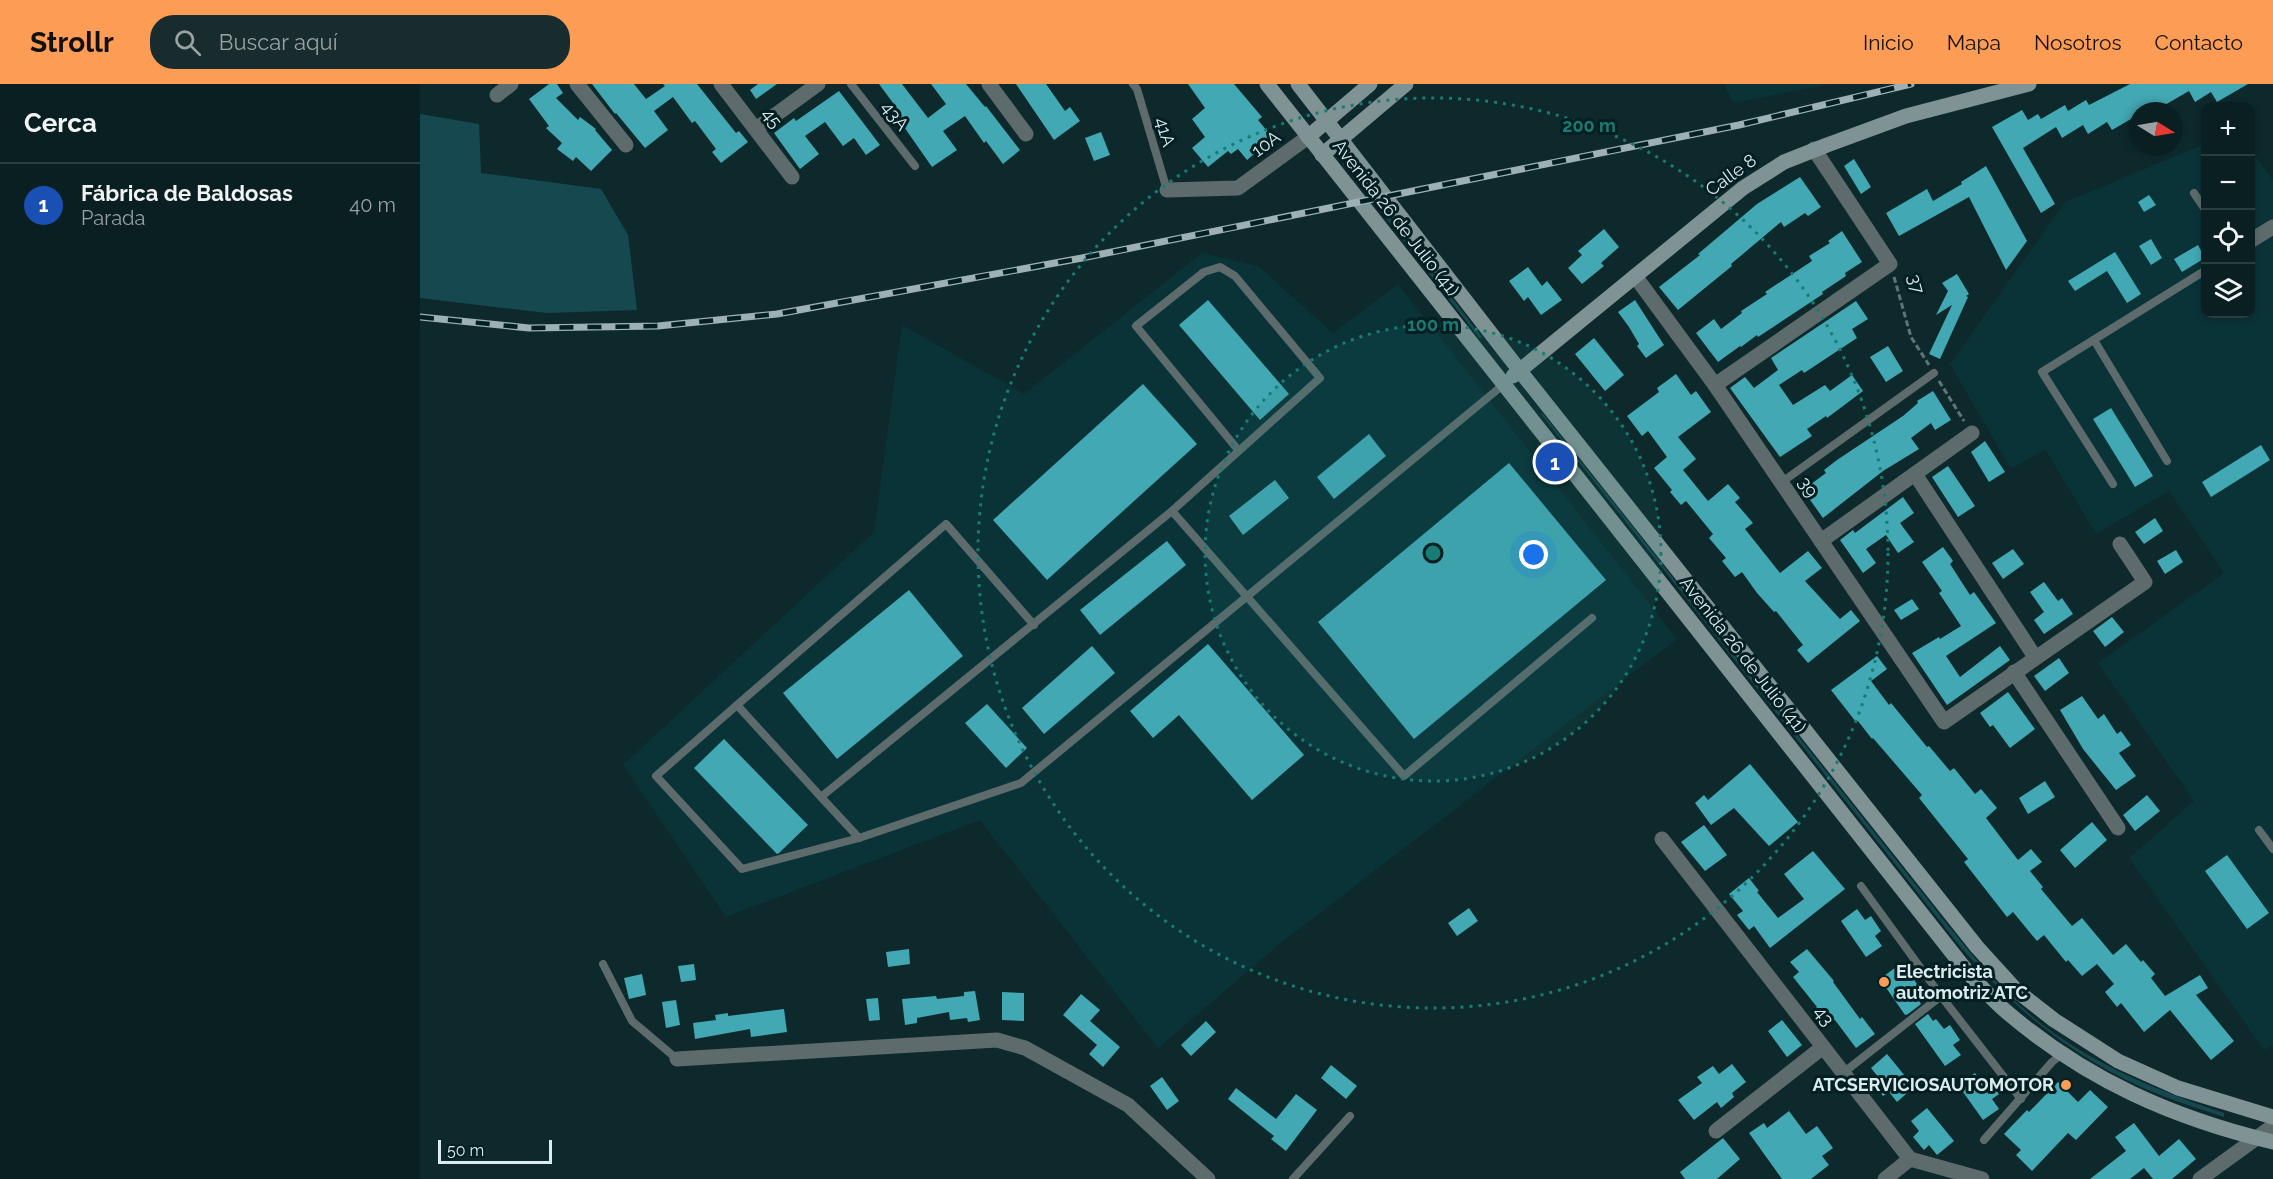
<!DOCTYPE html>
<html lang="es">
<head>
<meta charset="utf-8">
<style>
	:root { --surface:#0a1f21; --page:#182c2e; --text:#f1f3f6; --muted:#99a2a5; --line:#2a3d3f; --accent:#fd9d55 }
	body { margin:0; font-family:Raleway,sans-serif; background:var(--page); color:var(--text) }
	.controls { position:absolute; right:18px; top:18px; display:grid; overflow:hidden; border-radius:12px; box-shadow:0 3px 9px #0003 }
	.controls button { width:54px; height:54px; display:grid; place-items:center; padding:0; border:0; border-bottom:2px solid var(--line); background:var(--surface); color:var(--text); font:30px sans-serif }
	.compass { position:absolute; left:1709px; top:18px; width:54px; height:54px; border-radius:50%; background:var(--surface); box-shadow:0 3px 9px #0003; rotate:101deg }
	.scale { position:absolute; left:18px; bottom:15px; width:114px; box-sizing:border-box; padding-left:6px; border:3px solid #dcecee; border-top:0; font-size:16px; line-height:21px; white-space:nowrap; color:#dcecee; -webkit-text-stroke:4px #031f22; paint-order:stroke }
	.you { position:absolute; left:1114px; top:471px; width:21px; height:21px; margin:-15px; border:4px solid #fff; border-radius:50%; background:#1a73e8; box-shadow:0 0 0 9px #1a73e833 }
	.badge { display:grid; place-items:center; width:39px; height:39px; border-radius:50%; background:var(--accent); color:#fff; font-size:20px; font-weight:700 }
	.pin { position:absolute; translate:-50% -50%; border:3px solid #fff; box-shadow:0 2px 6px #0006 }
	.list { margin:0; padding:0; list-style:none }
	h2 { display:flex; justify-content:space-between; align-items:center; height:78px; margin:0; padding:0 24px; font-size:26px }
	h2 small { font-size:20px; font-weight:400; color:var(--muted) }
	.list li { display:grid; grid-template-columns:39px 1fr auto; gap:18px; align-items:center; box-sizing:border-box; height:84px; padding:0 24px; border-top:2px solid var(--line) }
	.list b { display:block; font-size:22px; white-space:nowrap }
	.list p { margin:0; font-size:20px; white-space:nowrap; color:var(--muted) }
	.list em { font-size:20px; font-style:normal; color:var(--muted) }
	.icon { flex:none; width:33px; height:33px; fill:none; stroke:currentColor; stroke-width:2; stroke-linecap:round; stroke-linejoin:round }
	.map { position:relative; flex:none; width:1853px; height:1095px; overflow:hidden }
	header { display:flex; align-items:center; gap:36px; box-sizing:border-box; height:84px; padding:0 30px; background:var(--accent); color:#111 }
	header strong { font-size:28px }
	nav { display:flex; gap:33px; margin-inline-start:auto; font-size:21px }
	.search { width:420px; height:54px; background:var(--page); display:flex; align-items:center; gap:15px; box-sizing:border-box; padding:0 21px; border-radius:24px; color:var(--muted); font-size:22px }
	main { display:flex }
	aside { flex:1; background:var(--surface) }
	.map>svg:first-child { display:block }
	.built { fill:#0a3338 }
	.green { fill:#16494f }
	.building { fill:#42a8b3 }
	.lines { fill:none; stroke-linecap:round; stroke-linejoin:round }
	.path { stroke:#5e7578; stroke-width:3; stroke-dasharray:6 3; stroke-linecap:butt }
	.lane { stroke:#5e6b6c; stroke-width:8 }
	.street { stroke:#5e6b6c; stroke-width:15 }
	.secondary { stroke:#7f9395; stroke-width:15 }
	.rail-casing { stroke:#9db0b3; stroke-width:7 }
	.rail { stroke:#031f22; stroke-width:4.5; stroke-dasharray:14; stroke-linecap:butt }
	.ring { fill:none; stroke:#197c74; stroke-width:3; stroke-dasharray:3 6 }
	.poi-dot { fill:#fd9d55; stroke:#031f22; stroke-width:2 }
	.labels { text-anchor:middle; stroke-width:6; stroke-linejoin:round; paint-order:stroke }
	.street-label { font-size:18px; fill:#dcecee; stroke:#031f22 }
	.poi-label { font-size:18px; font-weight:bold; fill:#dcecee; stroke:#031f22; text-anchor:start }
	.centre { fill:#197c74; stroke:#031f22; stroke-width:3 }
	.ring-label { font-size:18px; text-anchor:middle; font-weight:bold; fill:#197c74; stroke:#031f22; stroke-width:6; stroke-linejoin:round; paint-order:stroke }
</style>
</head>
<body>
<header>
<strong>Strollr</strong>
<div class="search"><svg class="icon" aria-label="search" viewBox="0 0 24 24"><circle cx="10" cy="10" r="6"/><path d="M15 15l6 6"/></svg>Buscar aquí</div>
<nav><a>Inicio</a><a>Mapa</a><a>Nosotros</a><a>Contacto</a></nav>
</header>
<main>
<aside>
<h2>Cerca<small></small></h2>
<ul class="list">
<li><span class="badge" style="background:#1a4fb4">1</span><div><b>Fábrica de Baldosas</b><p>Parada</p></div><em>40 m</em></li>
</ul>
</aside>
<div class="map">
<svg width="1853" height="1095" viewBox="0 0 1853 1095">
	<rect width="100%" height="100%" fill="#0d292c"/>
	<!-- built -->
	<g class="built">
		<polygon points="1304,0 1411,0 1313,19"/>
		<polygon points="1785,60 1786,230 1830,230 1831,66 1853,96 1853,961 1844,966 1709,774 1774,717 1678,579 1804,489 1749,407 1676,450 1625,365 1591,385 1530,280 1645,118"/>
		<polygon points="782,169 838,182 913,249 978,200 1257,555 858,861 738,964 560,736 306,833 203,681 454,448 482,241 604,310"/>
	</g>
	<!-- green -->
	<g class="green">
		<polygon points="0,30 59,40 61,89 181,105 208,151 217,226 127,229 0,214"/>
		<polygon points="925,77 950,107 946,107 923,80"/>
		<polygon points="960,120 1062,253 1060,255 956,121"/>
		<path d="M 1122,329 C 1226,459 1329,590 1432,720 C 1461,757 1490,793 1519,830 C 1548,866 1577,903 1613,933 C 1669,979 1736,1006 1804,1029 L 1804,1033 C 1784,1026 1763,1020 1743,1012 C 1659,979 1596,928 1538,860 L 1121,330 Z"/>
	</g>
	<!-- building -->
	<g class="building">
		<polygon points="129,0 137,0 143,9 136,14 158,36 160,33 176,45 175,46 192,66 171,87 156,73 153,77 137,65 142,59 126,44 129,42 109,15"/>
		<polygon points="172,0 214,0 226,15 245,2 243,0 277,0 316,49 319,47 328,58 301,79 292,68 296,65 275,37 272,39 253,13 234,27 248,46 225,64 196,29 195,30"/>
		<polygon points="338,0 357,0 336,15 330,6"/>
		<polygon points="459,0 482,0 508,34 526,20 511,0 546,0 565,23 566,22 600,66 583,80 566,57 564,59 545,32 523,47 537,66 512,83 475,30 479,27"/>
		<polygon points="596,0 626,0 645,27 650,23 660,37 634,56"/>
		<polygon points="768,0 814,0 842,33 838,36 853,54 827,76 818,65 811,70 808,67 788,83 772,64 785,53 772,35 785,24"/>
		<polygon points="1710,0 1828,0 1797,18 1791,8 1775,18 1769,7 1743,22 1745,27 1718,27 1718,31 1692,46 1687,38 1668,50 1663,41 1642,54 1636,43 1603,64 1635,120 1621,129 1572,43 1602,26 1608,36 1618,30 1621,35 1645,21 1648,27 1666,16 1669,21"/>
		<polygon points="419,7 460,61 446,71 434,54 423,62 405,38 385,52 399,70 380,85 354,49 374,34 376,37"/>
		<polygon points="681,48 690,71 674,77 665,54"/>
		<polygon points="1434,75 1451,103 1441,110 1424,82"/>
		<polygon points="1566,82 1607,157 1586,186 1549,113 1479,152 1466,129 1507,105 1513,117 1542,100 1541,98"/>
		<polygon points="1380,93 1401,123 1388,132 1385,129 1364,143 1361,138 1311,180 1312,182 1258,226 1239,203 1280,171 1278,170 1337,120"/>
		<polygon points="1729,111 1736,121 1724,128 1718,118"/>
		<polygon points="1184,145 1199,163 1181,179 1184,182 1162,200 1148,184 1162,171 1158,167"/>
		<polygon points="1422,147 1442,178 1425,189 1426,192 1402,208 1403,210 1338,253 1337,251 1321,263 1320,262 1298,278 1276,249 1294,235 1301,245 1322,229 1321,227 1347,210 1345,208 1392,177 1389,172 1410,159 1408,157"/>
		<polygon points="1731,155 1742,174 1731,181 1719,162"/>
		<polygon points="1778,161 1785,174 1762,188 1754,175"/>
		<polygon points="1695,168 1721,210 1707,219 1687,187 1655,207 1648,197"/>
		<polygon points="1108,183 1122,202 1127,197 1142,216 1121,231 1108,213 1104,217 1089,197"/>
		<polygon points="1537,190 1549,210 1546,212 1548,213 1520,275 1509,270 1532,221 1516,231 1528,207 1522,199"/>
		<polygon points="788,216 869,310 840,336 759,241"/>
		<polygon points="1215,216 1244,261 1226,274 1217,262 1219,260 1209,243 1198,228"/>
		<polygon points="1436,217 1448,235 1432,245 1437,254 1384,289 1382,286 1359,301 1373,321 1405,301 1410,307 1432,291 1443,307 1407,334 1406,332 1387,345 1392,352 1360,373 1310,304 1325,293 1334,304 1358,286 1351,274"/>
		<polygon points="1174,254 1204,291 1185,307 1155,270"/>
		<polygon points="1468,262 1483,287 1466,298 1450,273"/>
		<polygon points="1256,290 1271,311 1276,307 1291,328 1258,353 1276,375 1263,386 1288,417 1308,400 1320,414 1315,418 1333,439 1325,445 1360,489 1388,467 1402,484 1385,497 1420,535 1431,526 1440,537 1388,579 1377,566 1383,561 1356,527 1354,528 1337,509 1322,488 1315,493 1302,477 1306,474 1289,454 1293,450 1266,417 1261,421 1250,408 1252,406 1234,384 1247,373 1228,347 1222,352 1207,332 1239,308 1237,304"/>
		<polygon points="723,300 777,360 627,496 573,436"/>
		<polygon points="1513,307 1531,336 1515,346 1511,339 1491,354 1499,365 1463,387 1403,434 1383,406 1406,389 1404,386 1417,376 1483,332 1498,319 1497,317"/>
		<polygon points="1691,324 1733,392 1715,403 1673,335"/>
		<polygon points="949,350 966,372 914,415 897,393"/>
		<polygon points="1565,357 1585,388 1569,398 1551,368"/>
		<polygon points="1841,361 1850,376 1791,413 1782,398"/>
		<polygon points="1089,379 1186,496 994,655 898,538"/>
		<polygon points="1528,382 1555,422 1538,433 1512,393"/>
		<polygon points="855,396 869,414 823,451 809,432"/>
		<polygon points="1483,413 1494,429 1480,439 1494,458 1478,469 1466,451 1446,465 1456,479 1443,489 1420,456 1433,446 1435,449"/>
		<polygon points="1735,434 1743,447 1724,460 1715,448"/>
		<polygon points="747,457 766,481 680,551 660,526"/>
		<polygon points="1523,463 1533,477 1530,480 1550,511 1554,508 1576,539 1526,572 1540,593 1580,562 1590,576 1527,621 1492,569 1519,553 1520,555 1541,542 1519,509 1522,507 1502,478"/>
		<polygon points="1593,465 1604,480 1583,495 1572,479"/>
		<polygon points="1756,466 1763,478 1745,490 1737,477"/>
		<polygon points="1624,498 1638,517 1642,514 1653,530 1624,550 1614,536 1624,528 1610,508"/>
		<polygon points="489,506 543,572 417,675 363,609"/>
		<polygon points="1492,515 1499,525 1481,536 1474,526"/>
		<polygon points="1692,533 1704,548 1685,563 1673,547"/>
		<polygon points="788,560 884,671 832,716 759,631 733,654 710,627"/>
		<polygon points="672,562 695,589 624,650 602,624"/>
		<polygon points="1457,572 1467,585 1451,597 1469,621 1471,619 1507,663 1509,662 1530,687 1534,684 1555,710 1561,705 1577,724 1566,734 1598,776 1611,765 1622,778 1610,787 1623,803 1621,805 1652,842 1662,834 1693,871 1706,860 1721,878 1723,876 1735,890 1731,894 1745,912 1780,891 1788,904 1776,911 1814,957 1791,976 1750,926 1724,948 1701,919 1697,923 1685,908 1694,900 1677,880 1662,892 1648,876 1646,878 1624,851 1617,857 1593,828 1587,833 1544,778 1548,775 1499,714 1502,711 1453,654 1452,655 1438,637 1436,638 1411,606"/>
		<polygon points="1639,574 1649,589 1625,607 1614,592"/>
		<polygon points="1588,608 1615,645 1590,664 1573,641 1570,643 1560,629"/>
		<polygon points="1662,612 1678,635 1684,630 1697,650 1701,647 1711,661 1699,669 1716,692 1696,706 1663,665 1640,626"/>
		<polygon points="567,620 607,664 586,684 545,639"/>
		<polygon points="304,655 388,741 359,769 357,770 274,684"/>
		<polygon points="1330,680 1378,738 1349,762 1314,724 1291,741 1275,719 1284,711 1288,716"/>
		<polygon points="1625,697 1635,713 1608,730 1599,714"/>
		<polygon points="1727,711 1740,727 1715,747 1703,731"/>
		<polygon points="1672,738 1687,756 1655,784 1640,766"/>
		<polygon points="1284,741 1307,771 1285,787 1261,758"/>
		<polygon points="1393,767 1425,805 1350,864 1334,842 1329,846 1317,831 1323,827 1309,810 1329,794 1339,807 1337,808 1358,834 1384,815 1364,790"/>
		<polygon points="1807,771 1849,829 1827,845 1785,787"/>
		<polygon points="1049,824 1058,837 1037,852 1028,839"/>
		<polygon points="1437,825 1445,836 1451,832 1461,847 1455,852 1462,862 1446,873 1421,837"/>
		<polygon points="489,865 490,880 468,883 466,868"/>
		<polygon points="1387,865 1414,897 1413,898 1440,935 1442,933 1455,950 1436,964 1415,936 1406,942 1394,926 1397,923 1373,893 1379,888 1370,878"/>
		<polygon points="274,880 276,896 261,898 258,882"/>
		<polygon points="1476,883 1484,894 1490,889 1500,905 1494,909 1501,920 1488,930 1485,931 1460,895"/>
		<polygon points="222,890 226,911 209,915 204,894"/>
		<polygon points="555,907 560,936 548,938 547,934 530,936 529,928 497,934 497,939 485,941 482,915 516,912 517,915 544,912 544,908"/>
		<polygon points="582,908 604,909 604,937 582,936"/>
		<polygon points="661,910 680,926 670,937 700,963 683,983 669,970 677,961 643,931"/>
		<polygon points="458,914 460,936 449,937 446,915"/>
		<polygon points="256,916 260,941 246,944 242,918"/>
		<polygon points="364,925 367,948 331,953 330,945 275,955 273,939 296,936 295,931 308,929 308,932"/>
		<polygon points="1508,930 1513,937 1516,935 1524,945 1530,941 1540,956 1533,961 1541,971 1525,982 1495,940"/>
		<polygon points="1362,936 1382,961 1367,973 1348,947"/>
		<polygon points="786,937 796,948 771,972 761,961"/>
		<polygon points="1467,970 1494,1003 1477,1018 1469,1008 1463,1012 1453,999 1459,994 1451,984"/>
		<polygon points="1312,980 1326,998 1312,1009 1314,1013 1301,1024 1297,1018 1274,1036 1258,1016 1282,999 1277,993 1293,982 1299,990"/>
		<polygon points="911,981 937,1002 926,1015 901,994"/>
		<polygon points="1555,989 1562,999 1568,995 1579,1010 1572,1015 1579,1025 1563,1036 1538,1001"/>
		<polygon points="742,993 759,1017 747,1026 730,1002"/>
		<polygon points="1638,998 1658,1018 1670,1006 1688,1023 1656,1056 1648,1049 1612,1087 1596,1071 1601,1066 1584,1050 1607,1026 1609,1028"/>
		<polygon points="816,1004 856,1035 876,1010 897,1026 866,1067 851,1055 854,1052 808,1015"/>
		<polygon points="1507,1024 1534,1057 1517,1071 1509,1061 1504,1066 1493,1053 1499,1047 1491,1037"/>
		<polygon points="1369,1027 1386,1050 1397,1042 1413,1064 1402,1072 1409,1081 1391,1095 1362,1095 1329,1049 1344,1039 1347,1044"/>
		<polygon points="1714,1039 1739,1072 1759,1055 1776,1075 1752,1095 1733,1095 1724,1084 1710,1095 1670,1095 1706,1067 1695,1053"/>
		<polygon points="1303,1054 1320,1075 1297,1095 1265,1095 1260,1088"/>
	</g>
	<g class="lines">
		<!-- path -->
		<g class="path">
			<polyline points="1474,193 1491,253 1509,281"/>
			<polyline points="1519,297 1544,337"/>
		</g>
		<!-- lane -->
		<g class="lane">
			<polyline points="431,0 495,82"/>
			<polyline points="713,0 717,5 747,106"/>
			<polyline points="1774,109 1786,127"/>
			<polyline points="1674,256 1747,377"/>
			<polyline points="819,367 716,242 784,188 800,183 815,192 900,294 752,427 984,692 1172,534"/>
			<polyline points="1362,398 1514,289"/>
			<polyline points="1693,400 1622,288 1786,186"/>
			<polyline points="614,541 526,440 317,621 401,713 752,427"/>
			<polyline points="317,621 236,692 322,785 439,754 601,699 1083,301"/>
			<polyline points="401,713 439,754"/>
			<polyline points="1839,746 1853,765"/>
			<polyline points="1441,802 1521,912 1601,1015"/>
			<polyline points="183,880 212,937 257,975"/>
			<polyline points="1423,989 1521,912"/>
			<polyline points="1564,1056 1632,978 1642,970"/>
			<polyline points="873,1095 930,1032"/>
		</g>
		<!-- street -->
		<g class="street">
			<polyline points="157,0 206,61"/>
			<polyline points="301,0 372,93"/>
			<polyline points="569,0 606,50"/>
			<polyline points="77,11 91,0"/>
			<polyline points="336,45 398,0"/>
			<polyline points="747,106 818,104 888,53"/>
			<polyline points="1830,157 1853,143"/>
			<polyline points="1215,192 1295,301 1524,638 1725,498 1700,460"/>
			<polyline points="1295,301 1470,180 1394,65"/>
			<polyline points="1495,390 1615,573"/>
			<polyline points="1401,457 1552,349"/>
			<polyline points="1594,588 1698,744"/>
			<polyline points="1242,755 1490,1075 1562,1095"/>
			<polyline points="257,975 577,956 605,964 708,1021 788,1095"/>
			<polyline points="1296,1047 1403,963"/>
			<polyline points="1465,1095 1490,1075"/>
			<polyline points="1780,1095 1853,1042"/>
		</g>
		<!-- secondary -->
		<g class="secondary">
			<path d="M 847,0 L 1549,890 C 1562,903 1574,918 1588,929 C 1667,996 1753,1034 1853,1058"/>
			<polyline points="878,0 1100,287 1557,863 1597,907 1634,936 1698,977 1758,1004 1853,1033"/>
			<polyline points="888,53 950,0"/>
			<polyline points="902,71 986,0"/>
			<polyline points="1093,292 1323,104 1364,78 1407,61 1486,32 1609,0"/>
		</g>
		<!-- rail casing -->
		<g class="rail-casing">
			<polyline id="rail" points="0,233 109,244 238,242 357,230 662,174 1319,41 1491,0"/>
		</g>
		<!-- rail -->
		<use href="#rail" class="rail"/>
	</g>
	<!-- distance rings -->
	<circle cx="1013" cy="469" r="228" fill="#197c74" fill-opacity=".12"/>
	<g class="ring">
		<circle cx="1013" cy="469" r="228"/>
		<circle cx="1013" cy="469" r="455"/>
	</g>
	<!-- markers -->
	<g class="poi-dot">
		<circle cx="1464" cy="898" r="6"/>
		<circle cx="1646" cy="1001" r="6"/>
	</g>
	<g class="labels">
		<!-- street labels -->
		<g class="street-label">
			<text transform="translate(475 32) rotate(52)" y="6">43A</text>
			<text transform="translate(352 34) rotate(52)" y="6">45</text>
			<text transform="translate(745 48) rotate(74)" y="6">41A</text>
			<text transform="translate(846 60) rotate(-36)" y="6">10A</text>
			<text transform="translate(1311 91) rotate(-36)" y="6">Calle 8</text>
			<text transform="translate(976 134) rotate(52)" y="6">Avenida 26 de Julio (41)</text>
			<text transform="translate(1496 200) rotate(75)" y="6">37</text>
			<text transform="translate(1388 403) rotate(56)" y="6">39</text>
			<text transform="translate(1323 571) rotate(52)" y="6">Avenida 26 de Julio (41)</text>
			<text transform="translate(1404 932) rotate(52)" y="6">43</text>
		</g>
		<!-- poi labels -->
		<g class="poi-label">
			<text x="1476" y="894">Electricista<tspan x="1476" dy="21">automotriz ATC</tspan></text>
			<text x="1634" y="1007" text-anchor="end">ATCSERVICIOSAUTOMOTOR</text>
		</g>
	</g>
	<circle cx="1013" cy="469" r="9" class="centre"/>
	<g class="ring-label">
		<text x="1169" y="48">200 m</text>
		<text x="1013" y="247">100 m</text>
	</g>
</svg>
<div class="controls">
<button>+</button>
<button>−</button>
<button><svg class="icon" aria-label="locate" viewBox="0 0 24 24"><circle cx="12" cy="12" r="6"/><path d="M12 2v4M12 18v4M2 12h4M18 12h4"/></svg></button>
<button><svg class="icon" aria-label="layers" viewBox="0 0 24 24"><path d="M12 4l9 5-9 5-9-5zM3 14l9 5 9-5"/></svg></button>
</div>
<svg class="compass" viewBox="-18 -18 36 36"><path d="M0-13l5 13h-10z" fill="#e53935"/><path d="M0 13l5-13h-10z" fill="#99a2a5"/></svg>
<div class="scale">50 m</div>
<div class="you"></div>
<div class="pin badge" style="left:1135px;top:378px;background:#1a4fb4">1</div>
</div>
</main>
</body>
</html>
